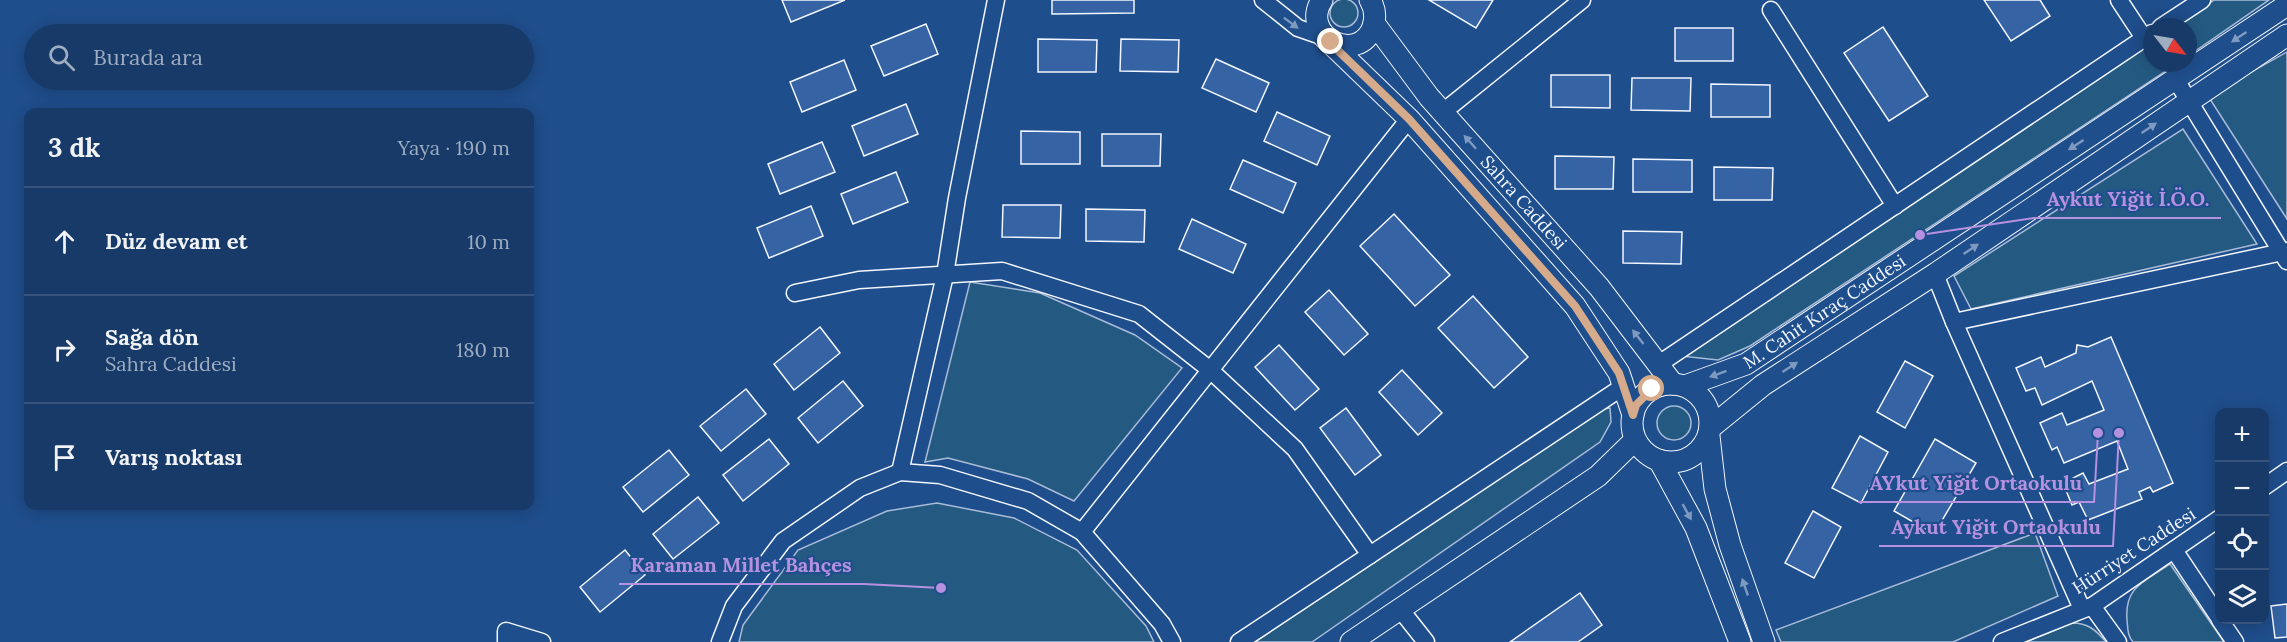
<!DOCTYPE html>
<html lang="tr">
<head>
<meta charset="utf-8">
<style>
	:root { --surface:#173a69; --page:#20416f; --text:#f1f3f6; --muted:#9eadc0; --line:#36547d }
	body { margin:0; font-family:Lora,serif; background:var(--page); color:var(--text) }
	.controls { position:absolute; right:18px; bottom:18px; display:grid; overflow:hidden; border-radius:12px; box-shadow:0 3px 15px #0003 }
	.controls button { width:54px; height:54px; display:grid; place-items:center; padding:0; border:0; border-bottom:2px solid var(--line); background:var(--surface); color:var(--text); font:30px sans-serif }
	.compass { position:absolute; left:2143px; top:18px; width:54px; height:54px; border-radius:50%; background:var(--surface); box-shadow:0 3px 15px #0003; rotate:121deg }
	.stop { position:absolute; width:18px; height:18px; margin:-14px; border:4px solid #d6ab8b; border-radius:50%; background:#fff }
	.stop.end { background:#d6ab8b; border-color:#fff; box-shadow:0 2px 6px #0008 }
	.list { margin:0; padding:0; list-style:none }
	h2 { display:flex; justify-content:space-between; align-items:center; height:78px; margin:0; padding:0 24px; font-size:26px }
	h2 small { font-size:20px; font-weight:400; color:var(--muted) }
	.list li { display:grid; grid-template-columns:39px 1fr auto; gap:18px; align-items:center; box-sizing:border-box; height:108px; padding:0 24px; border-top:2px solid var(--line) }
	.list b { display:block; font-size:22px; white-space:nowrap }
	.list p { margin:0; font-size:20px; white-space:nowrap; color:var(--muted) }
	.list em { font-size:20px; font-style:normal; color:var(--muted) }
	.icon { flex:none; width:33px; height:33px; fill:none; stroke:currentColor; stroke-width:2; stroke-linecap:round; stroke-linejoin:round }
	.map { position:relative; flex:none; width:2287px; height:642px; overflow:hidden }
	.search { position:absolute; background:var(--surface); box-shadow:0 3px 15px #0003; left:24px; top:24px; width:510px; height:66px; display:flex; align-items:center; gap:15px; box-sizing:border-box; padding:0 21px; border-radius:33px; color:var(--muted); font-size:22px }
	.panel { position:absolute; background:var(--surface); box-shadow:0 3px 15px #0003; left:24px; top:108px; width:510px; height:402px; border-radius:12px }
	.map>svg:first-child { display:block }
	.green { fill:#245a82; stroke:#a8bbd7; stroke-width:1.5 }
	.building { fill:#3563a3; stroke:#f2f6ff; stroke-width:1.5 }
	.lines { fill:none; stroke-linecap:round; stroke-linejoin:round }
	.minor-casing { stroke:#f2f6ff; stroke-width:19 }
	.tertiary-casing { stroke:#f2f6ff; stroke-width:23 }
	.minor { stroke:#1f4e8c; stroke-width:16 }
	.tertiary { stroke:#1f4e8c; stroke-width:21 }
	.oneway { fill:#7e9ac0 }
	.route { stroke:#d6ab8b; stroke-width:8 }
	.labels { text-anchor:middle; stroke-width:4.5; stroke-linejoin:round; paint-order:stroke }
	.street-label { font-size:18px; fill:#f2f6ff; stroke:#1f4e8c }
	.leader { fill:none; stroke:#b691df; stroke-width:2 }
	.callout-dot { fill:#b691df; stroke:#1f4e8c; stroke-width:2 }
	.callout-label { font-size:20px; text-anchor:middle; font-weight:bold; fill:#b691df; stroke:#1f4e8c; stroke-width:4.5; stroke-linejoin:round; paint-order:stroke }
</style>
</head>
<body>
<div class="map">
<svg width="2287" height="642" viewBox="0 0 2287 642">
	<rect width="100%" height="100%" fill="#1f4e8c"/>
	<!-- green -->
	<g class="green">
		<circle cx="1344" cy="13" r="14"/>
		<polygon points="2214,0 2269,0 2188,56 2188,27 2173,27"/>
		<polygon points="2152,40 2152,63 2178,63 1750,346 1718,360 1681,356"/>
		<polygon points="2287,52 2287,219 2208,96"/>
		<polygon points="2183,129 2257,244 1971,309 1954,276"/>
		<polygon points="970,282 1040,293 1135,335 1182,368 1074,501 1028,479 948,458 925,462"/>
		<circle cx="1674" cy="423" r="17"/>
		<polygon points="1610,408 1611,422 1600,442 1312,642 1255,642 1603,409"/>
		<polygon points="937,503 1014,518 1077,550 1146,626 1154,642 739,642 743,625 798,550 887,511"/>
		<polygon points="2035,533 2058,596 1953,642 1781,642 1776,630"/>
		<path d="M 2170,564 L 2224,642 L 2133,642 C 2127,635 2128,628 2127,620 C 2124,586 2146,581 2170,564 Z"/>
		<path d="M 2072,623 C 2088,623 2096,630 2106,642 L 2026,642 Z"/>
	</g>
	<!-- building -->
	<g class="building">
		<polygon points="782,0 845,0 791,22"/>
		<polygon points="1052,0 1134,0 1134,13 1052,14"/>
		<polygon points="1429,0 1493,0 1476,28"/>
		<polygon points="1984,0 2040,0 2050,16 2011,41"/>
		<polygon points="926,24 938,54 884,76 871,46"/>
		<polygon points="1883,27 1928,96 1889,121 1844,53"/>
		<rect x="1675" y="28" width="58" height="33"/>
		<polygon points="1038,39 1097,40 1096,72 1038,72"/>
		<polygon points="1121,39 1179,40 1178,72 1120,71"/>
		<polygon points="1216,59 1269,83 1256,112 1202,88"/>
		<polygon points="844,60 856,90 802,112 790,82"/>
		<polygon points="1551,75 1610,75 1610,108 1551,107"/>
		<polygon points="1632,78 1691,78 1690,111 1631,110"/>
		<polygon points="1711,84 1770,85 1770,117 1711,117"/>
		<polygon points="906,104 918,134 864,156 852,126"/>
		<polygon points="1277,112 1330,136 1317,165 1264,141"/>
		<polygon points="1021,131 1080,132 1080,164 1021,164"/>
		<polygon points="1102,134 1161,134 1160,166 1102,166"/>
		<polygon points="822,142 835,172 780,194 768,164"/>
		<polygon points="1555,156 1614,157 1613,189 1555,189"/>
		<polygon points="1633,159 1692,160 1692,192 1633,192"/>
		<polygon points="1243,160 1296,183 1283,213 1230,189"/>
		<polygon points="1714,167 1773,168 1772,200 1714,200"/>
		<polygon points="896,172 908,202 853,224 841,194"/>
		<polygon points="1003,205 1061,205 1060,238 1002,237"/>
		<polygon points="811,206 823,236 769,258 757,228"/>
		<polygon points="1086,209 1145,210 1144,242 1086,241"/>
		<polygon points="1394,214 1450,275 1415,306 1360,246"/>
		<polygon points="1192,219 1246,244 1233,273 1179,249"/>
		<polygon points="1623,231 1682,232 1681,264 1623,263"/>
		<polygon points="1329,290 1368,334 1344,355 1305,312"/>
		<polygon points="1473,296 1528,357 1494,388 1438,328"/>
		<polygon points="820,327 840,353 794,390 774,364"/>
		<polygon points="2111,337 2173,483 2153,492 2150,487 2139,492 2142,499 2088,520 2079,502 2072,505 2063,483 2083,473 2089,484 2128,469 2117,441 2064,463 2057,447 2052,450 2040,423 2062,413 2067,425 2104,410 2092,381 2042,405 2035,388 2026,391 2016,368 2041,357 2045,367 2076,353 2077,345 2088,347"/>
		<polygon points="1279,345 1319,389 1295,410 1255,367"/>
		<polygon points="1905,361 1933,376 1905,428 1877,412"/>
		<polygon points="1402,370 1442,413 1418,435 1379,392"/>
		<polygon points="843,381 863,406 818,443 798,418"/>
		<polygon points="746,389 766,414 721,451 700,426"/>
		<polygon points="1346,408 1381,455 1355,475 1320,428"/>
		<polygon points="1860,436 1888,452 1861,503 1832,488"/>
		<polygon points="769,439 789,464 743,501 723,475"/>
		<polygon points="1935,439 1976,463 1934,534 1894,511"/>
		<polygon points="669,450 689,475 643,512 623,487"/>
		<polygon points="698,497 719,523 673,559 653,534"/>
		<polygon points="1813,511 1841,527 1814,578 1785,563"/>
		<polygon points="625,550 645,575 600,612 580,587"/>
		<polygon points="1580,593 1602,625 1578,642 1510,642"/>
		<polygon points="2287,604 2287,637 2275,638 2271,606"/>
	</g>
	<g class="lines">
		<!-- minor casing -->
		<g class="minor-casing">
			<g id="minor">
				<polyline points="1263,0 1298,28 1324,37"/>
				<polyline points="2119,0 2144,38"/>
				<polyline points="1771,10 1895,206"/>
				<polyline points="2161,27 2202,0"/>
				<polyline points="2176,80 2287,261"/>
				<polyline points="1443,112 1582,0"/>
				<polyline points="1935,274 1954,322 2287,251"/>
				<polyline points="795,293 859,280 1002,271 1139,314 1209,369 1295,449 1370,555 1239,642"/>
				<polyline points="1954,322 2082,609"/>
				<polyline points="1659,364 2152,33"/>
				<polyline points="900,472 945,275 957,198 996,0"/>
				<polyline points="2264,487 2287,471"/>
				<polyline points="1082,532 1409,119"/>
				<polyline points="2174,550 2220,619"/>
				<polyline points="1370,555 1624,386"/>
				<polyline points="2092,606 2118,642"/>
				<polyline points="1400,609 1426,642"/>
				<polyline points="2220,620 2235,642"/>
				<polyline points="506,642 506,631 542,642"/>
				<polyline points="720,642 734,606 783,541 860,488 900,472 940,475 1028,501 1082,532 1162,624 1172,642"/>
				<polyline points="2002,642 2092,606 2220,518"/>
			</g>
		</g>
		<!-- tertiary casing -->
		<g class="tertiary-casing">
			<g id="tertiary">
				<path d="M 1322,0 C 1299,36 1358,66 1373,27 C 1376,17 1375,8 1370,0"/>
				<path id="s1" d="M 1374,23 L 1429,97 L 1599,287 L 1673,384"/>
				<polyline points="1324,37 1409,119 1575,306 1619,373 1633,415"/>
				<circle cx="1671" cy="423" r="39"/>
				<path id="s2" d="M 1685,386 L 1746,364 L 2287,5"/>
				<polyline points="1710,428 1763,385 1935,274 2287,35"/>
				<polyline points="1709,436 1715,489 1730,545 1764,642"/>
				<polyline points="1659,460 1696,528 1740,642"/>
				<polyline points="1351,642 1598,476 1635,440"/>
			</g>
		</g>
		<!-- minor -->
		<use href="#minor" class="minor"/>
		<!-- tertiary -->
		<use href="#tertiary" class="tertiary"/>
	</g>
	<!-- one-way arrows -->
	<defs><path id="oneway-solid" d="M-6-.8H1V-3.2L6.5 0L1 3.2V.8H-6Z" transform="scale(1.5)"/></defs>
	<g class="oneway">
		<use href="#oneway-solid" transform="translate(1291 23) rotate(37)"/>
		<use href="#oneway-solid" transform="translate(2239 37) rotate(146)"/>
		<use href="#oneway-solid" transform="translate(2149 128) rotate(-34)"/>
		<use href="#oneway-solid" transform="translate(1470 142) rotate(-132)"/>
		<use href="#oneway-solid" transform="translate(2076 145) rotate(147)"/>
		<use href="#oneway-solid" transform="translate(1971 249) rotate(-34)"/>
		<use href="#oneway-solid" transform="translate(1638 337) rotate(-128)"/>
		<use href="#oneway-solid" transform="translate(1790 367) rotate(-33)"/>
		<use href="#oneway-solid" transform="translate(1718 374) rotate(160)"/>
		<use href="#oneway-solid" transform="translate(1687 512) rotate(61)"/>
		<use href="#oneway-solid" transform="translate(1745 587) rotate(-109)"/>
	</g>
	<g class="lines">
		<!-- route -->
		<polyline class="route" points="1331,42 1324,37 1409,119 1575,306 1619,373 1633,415 1636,405 1652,389"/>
	</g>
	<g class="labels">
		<!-- street labels -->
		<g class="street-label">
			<text dy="6" stroke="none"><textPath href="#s1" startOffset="234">Sahra Caddesi</textPath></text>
			<text dy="6" stroke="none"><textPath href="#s2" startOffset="159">M. Cahit Kıraç Caddesi</textPath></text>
			<text transform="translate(2134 551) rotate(-33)" y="6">Hürriyet Caddesi</text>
		</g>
	</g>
	<!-- callouts -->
	<path class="leader" d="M1920 235L2034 218H2221M2098 433L2094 502H1858M2119 433L2113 546H1879M941 588L864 584H619"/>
	<g class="callout-dot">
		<circle cx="1920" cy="235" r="6"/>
		<circle cx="2098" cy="433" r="6"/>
		<circle cx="2119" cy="433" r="6"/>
		<circle cx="941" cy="588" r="6"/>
	</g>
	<g class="callout-label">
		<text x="2128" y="206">Aykut Yiğit İ.Ö.O.</text>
		<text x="1976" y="490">AYkut Yiğit Ortaokulu</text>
		<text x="1996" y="534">Aykut Yiğit Ortaokulu</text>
		<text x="741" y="572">Karaman Millet Bahçes</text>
	</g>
</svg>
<div class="controls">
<button>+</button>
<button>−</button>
<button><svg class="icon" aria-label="locate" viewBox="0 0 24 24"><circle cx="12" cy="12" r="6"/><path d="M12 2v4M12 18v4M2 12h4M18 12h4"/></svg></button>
<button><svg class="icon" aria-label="layers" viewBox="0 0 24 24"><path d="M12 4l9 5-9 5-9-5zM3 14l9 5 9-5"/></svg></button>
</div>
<svg class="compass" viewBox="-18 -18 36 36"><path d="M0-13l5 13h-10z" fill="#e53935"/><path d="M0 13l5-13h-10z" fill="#9eadc0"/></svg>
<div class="stop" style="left:1652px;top:389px"></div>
<div class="stop end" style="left:1331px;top:42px"></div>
<div class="search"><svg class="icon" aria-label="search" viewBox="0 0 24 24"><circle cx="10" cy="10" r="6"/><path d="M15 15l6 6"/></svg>Burada ara</div>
<section class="panel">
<h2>3 dk<small>Yaya · 190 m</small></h2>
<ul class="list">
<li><svg class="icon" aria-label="ahead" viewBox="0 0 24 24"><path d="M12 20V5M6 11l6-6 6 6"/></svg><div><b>Düz devam et</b></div><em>10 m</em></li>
<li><svg class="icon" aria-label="right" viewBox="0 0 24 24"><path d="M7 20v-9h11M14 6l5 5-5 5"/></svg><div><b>Sağa dön</b><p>Sahra Caddesi</p></div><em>180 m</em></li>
<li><svg class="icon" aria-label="arrive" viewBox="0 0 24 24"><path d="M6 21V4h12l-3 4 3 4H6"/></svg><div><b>Varış noktası</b></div></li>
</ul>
</section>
</div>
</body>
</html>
